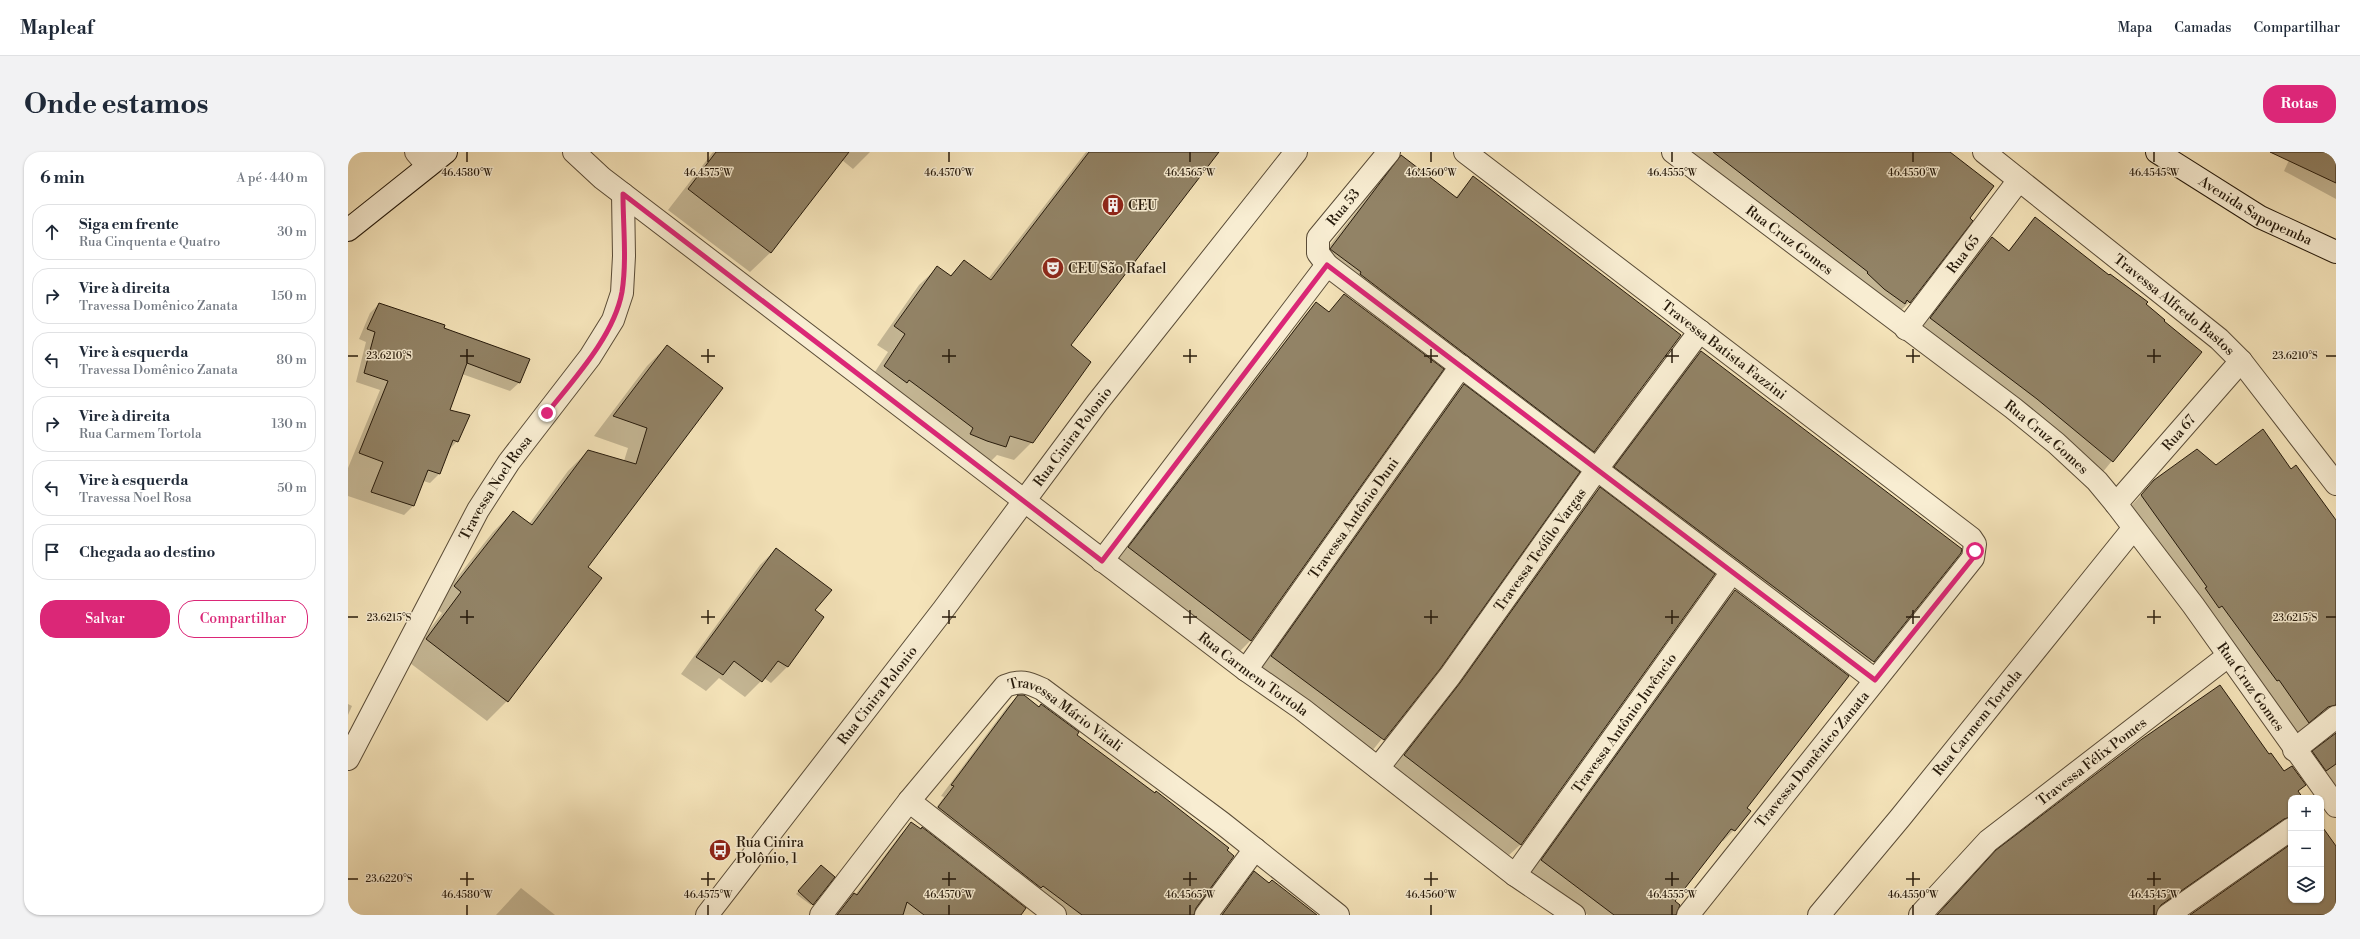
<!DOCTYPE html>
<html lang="pt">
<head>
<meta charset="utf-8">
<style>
	:root { --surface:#fff; --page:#f2f2f3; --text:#1f2937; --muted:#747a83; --line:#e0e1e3; --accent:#db2777 }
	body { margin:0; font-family:"Libre Bodoni",serif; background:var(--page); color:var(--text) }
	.controls { position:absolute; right:12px; bottom:12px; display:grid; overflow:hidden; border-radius:8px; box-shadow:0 1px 3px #0004 }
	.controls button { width:36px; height:36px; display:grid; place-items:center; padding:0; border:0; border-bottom:1px solid var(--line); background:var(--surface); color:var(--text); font:20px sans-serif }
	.stop { position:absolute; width:12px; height:12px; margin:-9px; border:3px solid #db2777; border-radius:50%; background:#fff }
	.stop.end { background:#db2777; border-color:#fff; box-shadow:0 1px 4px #0008 }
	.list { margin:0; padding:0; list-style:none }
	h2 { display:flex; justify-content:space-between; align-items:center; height:52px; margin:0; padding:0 16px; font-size:17px }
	h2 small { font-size:13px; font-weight:400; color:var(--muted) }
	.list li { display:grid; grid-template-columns:26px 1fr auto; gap:12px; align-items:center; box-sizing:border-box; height:56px; margin:0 8px 8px; padding:0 8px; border:1px solid var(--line); border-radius:16px }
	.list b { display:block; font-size:15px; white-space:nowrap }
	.list p { margin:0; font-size:13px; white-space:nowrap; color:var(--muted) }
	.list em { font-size:13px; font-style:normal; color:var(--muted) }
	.actions { display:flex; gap:8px; padding:12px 16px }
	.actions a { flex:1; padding:9px 0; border:1px solid var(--accent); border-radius:16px; text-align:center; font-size:14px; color:var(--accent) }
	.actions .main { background:var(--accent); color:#fff }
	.icon { flex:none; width:22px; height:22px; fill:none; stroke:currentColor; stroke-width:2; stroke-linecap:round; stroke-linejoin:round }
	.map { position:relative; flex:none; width:1988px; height:763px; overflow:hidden; border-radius:16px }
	header { display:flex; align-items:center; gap:24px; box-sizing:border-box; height:56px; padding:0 20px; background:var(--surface); border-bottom:1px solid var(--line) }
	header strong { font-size:19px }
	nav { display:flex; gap:22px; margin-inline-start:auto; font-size:14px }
	.intro { display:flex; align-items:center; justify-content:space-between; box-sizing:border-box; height:96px; padding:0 24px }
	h1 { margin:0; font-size:28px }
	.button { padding:10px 18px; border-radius:16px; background:var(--accent); color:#fff; font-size:14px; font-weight:700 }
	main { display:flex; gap:24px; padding:0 24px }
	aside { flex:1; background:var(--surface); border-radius:16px; box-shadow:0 1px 3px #0004 }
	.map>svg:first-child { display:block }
	.shadow { fill:#0003 }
	.building { fill:#928366; stroke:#261a0b }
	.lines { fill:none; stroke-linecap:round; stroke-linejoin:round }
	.minor-casing { stroke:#5a4c37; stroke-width:24 }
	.secondary-casing { stroke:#261a0b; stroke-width:24 }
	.minor { stroke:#f8edd2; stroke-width:22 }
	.secondary { stroke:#f8edd2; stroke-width:22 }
	.route { stroke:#db2777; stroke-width:5 }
	.ticks { fill:none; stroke:#261a0b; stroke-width:1.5 }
	.labels { text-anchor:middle; stroke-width:3; stroke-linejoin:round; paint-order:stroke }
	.poi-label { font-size:14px; fill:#261a0b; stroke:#f8edd2; text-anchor:start }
	.street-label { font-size:14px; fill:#261a0b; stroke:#f8edd2 }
	.ticks-label { font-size:10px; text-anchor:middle; fill:#261a0b; stroke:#f8edd2; stroke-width:3; stroke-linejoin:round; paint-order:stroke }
</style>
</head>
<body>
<header>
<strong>Mapleaf</strong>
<nav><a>Mapa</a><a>Camadas</a><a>Compartilhar</a></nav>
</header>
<div class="intro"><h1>Onde estamos</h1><a class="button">Rotas</a></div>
<main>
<aside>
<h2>6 min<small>A pé · 440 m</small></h2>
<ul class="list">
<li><svg class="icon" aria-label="ahead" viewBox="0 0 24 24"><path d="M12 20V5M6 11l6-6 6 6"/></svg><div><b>Siga em frente</b><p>Rua Cinquenta e Quatro</p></div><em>30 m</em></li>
<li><svg class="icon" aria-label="right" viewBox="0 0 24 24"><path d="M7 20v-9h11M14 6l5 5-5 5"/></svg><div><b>Vire à direita</b><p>Travessa Domênico Zanata</p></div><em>150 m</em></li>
<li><svg class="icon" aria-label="left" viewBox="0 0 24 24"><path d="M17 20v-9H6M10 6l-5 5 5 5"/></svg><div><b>Vire à esquerda</b><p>Travessa Domênico Zanata</p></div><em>80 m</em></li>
<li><svg class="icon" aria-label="right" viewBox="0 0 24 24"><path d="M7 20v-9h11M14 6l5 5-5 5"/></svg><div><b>Vire à direita</b><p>Rua Carmem Tortola</p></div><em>130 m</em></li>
<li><svg class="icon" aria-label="left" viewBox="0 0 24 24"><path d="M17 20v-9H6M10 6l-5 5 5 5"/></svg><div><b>Vire à esquerda</b><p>Travessa Noel Rosa</p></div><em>50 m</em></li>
<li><svg class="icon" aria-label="arrive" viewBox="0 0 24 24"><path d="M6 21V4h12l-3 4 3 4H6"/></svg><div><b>Chegada ao destino</b></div></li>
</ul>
<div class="actions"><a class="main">Salvar</a><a>Compartilhar</a></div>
</aside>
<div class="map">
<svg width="1988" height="763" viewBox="0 0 1988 763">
	<rect width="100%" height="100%" fill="#f5e4ba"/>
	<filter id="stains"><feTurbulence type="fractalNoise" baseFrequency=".005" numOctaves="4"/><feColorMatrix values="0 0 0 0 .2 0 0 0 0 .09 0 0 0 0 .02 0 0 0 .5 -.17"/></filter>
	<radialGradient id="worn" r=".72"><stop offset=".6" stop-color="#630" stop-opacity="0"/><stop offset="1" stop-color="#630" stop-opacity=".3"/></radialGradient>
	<!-- shadow -->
	<g class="shadow">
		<polygon points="365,0 522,0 505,17 494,8 423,100 402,120 320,58"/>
		<polygon points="738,0 869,0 721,194 684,290 666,308 649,303 640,312 519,232 540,200 529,193 571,133 589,116 602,124 616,109 640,127"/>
		<polygon points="1333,0 1600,0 1562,150 1550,161"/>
		<polygon points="1927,0 1988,0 1988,47 1936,19 1942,6"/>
		<polygon points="1053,4 1107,46 1125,25 1246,299 1234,310 971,107 1042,16"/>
		<polygon points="1687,66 1853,200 1754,321 1572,177 1633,97 1644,86 1660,99"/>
		<polygon points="996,143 1094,217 902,489 891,500 770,407 957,163 968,152 980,161"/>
		<polygon points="31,152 94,176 172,230 162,239 114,222 101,258 109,289 100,299 91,322 82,331 75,329 65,354 56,363 0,344 0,316 32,238 8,230 18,190 11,187 22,161"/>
		<polygon points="319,194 373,236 238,415 253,426 159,549 139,569 58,508 94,461 86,455 145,380 165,360 181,372 220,319 240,299 276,309 280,296 246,284 299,214"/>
		<polygon points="1353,200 1612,400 1514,521 1256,327 1342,211"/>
		<polygon points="1116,233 1091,516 1024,599 913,516 1104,245"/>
		<polygon points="1868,315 1943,318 1988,370 1988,570 1974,563 1949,581 1782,355 1807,328"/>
		<polygon points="1252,336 1366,423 1172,693 1161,703 1046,615 1102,543 1241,347"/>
		<polygon points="428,397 466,459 475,465 439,515 423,531 416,526 397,545 371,526 358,539 333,522 412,413"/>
		<polygon points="1387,439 1398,656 1402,659 1386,678 1375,689 1373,688 1315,763 1240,763 1183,720 1376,450"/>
		<polygon points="670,544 727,583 885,704 845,763 709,763 580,667 596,645 593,644 659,555"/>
		<polygon points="0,552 4,554 0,563"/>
		<polygon points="1988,581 1988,644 1960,606"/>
		<polygon points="1794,588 1952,646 1943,646 1943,685 1924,677 1809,757 1807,763 1589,763"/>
		<polygon points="563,672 672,763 487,763 507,743 553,682"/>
		<polygon points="473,714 468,747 463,753 448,742"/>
		<polygon points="906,721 921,732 968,763 872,763"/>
		<polygon points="173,736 207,763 148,763"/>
	</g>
	<!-- building -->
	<g class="building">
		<polygon points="368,0 501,0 423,101 340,37"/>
		<polygon points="741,0 871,0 723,193 743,210 685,291 662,284 658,295 639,289 622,282 625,276 584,245 561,228 559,231 536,214 557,182 546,174 589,114 603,124 616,108 643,128"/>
		<polygon points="1365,0 1602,0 1646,34 1622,66 1625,69 1562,151 1559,148 1557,152 1536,137 1519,121 1520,120"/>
		<polygon points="1922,0 1988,0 1988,31"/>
		<polygon points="1053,3 1109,46 1125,24 1333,183 1246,300 1012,122 1013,120 982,97"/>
		<polygon points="1687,65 1761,123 1762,122 1800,150 1798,152 1817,168 1816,169 1854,200 1765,310 1689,247 1582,166 1644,85 1661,99"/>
		<polygon points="996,142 1096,217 903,489 780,395 968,150 981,160"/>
		<polygon points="31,151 97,173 96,176 182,207 172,231 119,211 102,258 122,263 110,290 105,288 92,322 80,318 66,354 23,340 35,310 11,301 40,229 16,221 27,180 19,177"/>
		<polygon points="319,193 375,236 240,415 254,426 160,550 78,487 113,440 106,434 165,359 184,373 240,298 288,312 299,276 265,264"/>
		<polygon points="1353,199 1614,397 1613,401 1526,510 1266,315"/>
		<polygon points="1116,232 1232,320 1092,517 1036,588 923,504"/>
		<polygon points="1915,277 1943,317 1948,313 1988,368 1988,553 1980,555 1961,571 1931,528 1929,529 1874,454 1871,456 1857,436 1859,435 1793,343 1806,328 1849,297 1868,313"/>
		<polygon points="1252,335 1367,422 1173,693 1056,603 1112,531"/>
		<polygon points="428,396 484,438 467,458 476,465 440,515 430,509 414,530 386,509 375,523 348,505"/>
		<polygon points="1387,438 1501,524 1399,656 1403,659 1387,679 1383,677 1327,749 1332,753 1328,763 1266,763 1193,708"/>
		<polygon points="1872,533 1921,602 1923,601 1936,619 1944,614 1958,633 1950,639 1955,646 1943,646 1943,665 1936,667 1813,753 1808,763 1589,763 1648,698 1794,587"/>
		<polygon points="670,543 676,543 691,555 693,552 731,580 729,583 807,641 808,639 881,696 879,698 886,704 848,756 846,763 734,763 695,734 693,736 590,655 606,634 603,633"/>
		<polygon points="1988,581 1988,612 1978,619 1964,599"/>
		<polygon points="563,670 573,677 574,675 678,756 673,763 576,763 559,750 555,763 489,763 506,741 509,743"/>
		<polygon points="1973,673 1988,694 1988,763 1842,763 1943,692 1943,748 1973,748"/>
		<polygon points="473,713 487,725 465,753 450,739"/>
		<polygon points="906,719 921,731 924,728 969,763 874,763"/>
	</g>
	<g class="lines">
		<!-- minor casing -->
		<g class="minor-casing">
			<g id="minor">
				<polyline points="68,0 80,14"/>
				<path id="s1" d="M 226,0 L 254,26 L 898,518 L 954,557 L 1167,723 L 1226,763"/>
				<polyline points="1041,0 970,86 970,101 979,113 1527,528"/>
				<path id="s2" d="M 1117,0 L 1623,386 L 1627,392 L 1625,406 L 1340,763"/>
				<path id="s3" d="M 1325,0 L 1665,256 L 1708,291 L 1749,329 L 1768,352 L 1845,453 L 1988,654"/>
				<path id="s4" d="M 1636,0 L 1871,187 L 1893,209 L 1988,332"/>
				<path id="s5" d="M 1558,177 L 1671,28"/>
				<path id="s6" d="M 1768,352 L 1893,209"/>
				<polyline points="754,409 979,113"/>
				<path id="s7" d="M 898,518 L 1113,214"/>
				<polyline points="1946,598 1988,565"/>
				<path id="s8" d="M 0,607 L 130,358 L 161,310 L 242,205 L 265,168 L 274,141 L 276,104 L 275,42"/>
				<path id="s9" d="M 1030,616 L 1102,524 L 1249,317 L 1352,179"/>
				<polyline points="561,649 707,763"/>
				<path id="s10" d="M 1167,723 L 1384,420"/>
				<path id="s11" d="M 359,763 L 595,458 L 749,251 L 948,0"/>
				<path id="s12" d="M 473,763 L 561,649 L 657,534 C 673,528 679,530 694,537 L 874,671 L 990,763"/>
				<polyline points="858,763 907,697"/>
				<path id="s13" d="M 1471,763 L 1552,666 L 1785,377"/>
				<path id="s14" d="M 1572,763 L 1640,689 L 1880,504"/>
				<polyline points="1820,763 1943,677"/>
			</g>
		</g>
		<!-- secondary casing -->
		<g class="secondary-casing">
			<g id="secondary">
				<path id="s15" d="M 1809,0 L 1912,65 L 1988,100"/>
				<polyline points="0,78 98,0"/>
			</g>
		</g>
		<!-- minor -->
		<use href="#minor" class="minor"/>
		<!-- secondary -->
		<use href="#secondary" class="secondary"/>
	</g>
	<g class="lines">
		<!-- route -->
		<path class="route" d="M 199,261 C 226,227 266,184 274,140 C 279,108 275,74 275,42 L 754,409 L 979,113 L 1527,528 L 1625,406 L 1627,399"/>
	</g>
	<!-- ticks -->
	<path class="ticks" d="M 119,0 L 119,10M 360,0 L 360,10M 601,0 L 601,10M 842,0 L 842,10M 1083,0 L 1083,10M 1324,0 L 1324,10M 1565,0 L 1565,10M 1806,0 L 1806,10M 119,197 L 119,211M 360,197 L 360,211M 601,197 L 601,211M 842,197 L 842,211M 1083,197 L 1083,211M 1324,197 L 1324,211M 1565,197 L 1565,211M 1806,197 L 1806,211M 0,204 L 10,204M 112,204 L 126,204M 353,204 L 367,204M 594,204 L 608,204M 835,204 L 849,204M 1076,204 L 1090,204M 1317,204 L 1331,204M 1558,204 L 1572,204M 1799,204 L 1813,204M 1978,204 L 1988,204M 119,458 L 119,472M 360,458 L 360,472M 601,458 L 601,472M 842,458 L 842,472M 1083,458 L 1083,472M 1324,458 L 1324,472M 1565,458 L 1565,472M 1806,458 L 1806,472M 0,465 L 10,465M 112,465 L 126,465M 353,465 L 367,465M 594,465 L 608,465M 835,465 L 849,465M 1076,465 L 1090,465M 1317,465 L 1331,465M 1558,465 L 1572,465M 1799,465 L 1813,465M 1978,465 L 1988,465M 119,720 L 119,734M 360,720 L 360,734M 601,720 L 601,734M 842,720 L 842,734M 1083,720 L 1083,734M 1324,720 L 1324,734M 1565,720 L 1565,734M 1806,720 L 1806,734M 0,727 L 10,727M 112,727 L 126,727M 353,727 L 367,727M 594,727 L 608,727M 835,727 L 849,727M 1076,727 L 1090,727M 1317,727 L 1331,727M 1558,727 L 1572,727M 1799,727 L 1813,727M 119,753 L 119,763M 360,753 L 360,763M 601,753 L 601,763M 842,753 L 842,763M 1083,753 L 1083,763M 1324,753 L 1324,763M 1565,753 L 1565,763M 1806,753 L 1806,763"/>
	<!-- icons -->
	<defs>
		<g id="building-disc" transform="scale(1.15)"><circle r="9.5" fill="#8f2418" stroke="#f8edd2"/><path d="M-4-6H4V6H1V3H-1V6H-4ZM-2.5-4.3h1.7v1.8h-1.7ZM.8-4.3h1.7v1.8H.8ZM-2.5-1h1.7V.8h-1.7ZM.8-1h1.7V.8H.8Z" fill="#fff"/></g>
		<g id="theatre-disc" transform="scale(1.15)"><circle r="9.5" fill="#8f2418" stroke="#f8edd2"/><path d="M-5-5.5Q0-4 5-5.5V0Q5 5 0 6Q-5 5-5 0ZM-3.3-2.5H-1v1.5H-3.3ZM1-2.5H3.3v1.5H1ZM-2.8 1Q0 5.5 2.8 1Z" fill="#fff"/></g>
		<g id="bus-disc" transform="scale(1.15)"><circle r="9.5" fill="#8f2418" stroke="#f8edd2"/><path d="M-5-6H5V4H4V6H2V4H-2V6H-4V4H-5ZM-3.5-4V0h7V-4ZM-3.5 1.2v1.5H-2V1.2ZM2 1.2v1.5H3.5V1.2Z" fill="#fff"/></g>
	</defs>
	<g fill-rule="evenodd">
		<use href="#building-disc" x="765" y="53"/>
		<use href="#theatre-disc" x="705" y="116"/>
		<use href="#bus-disc" x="372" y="698"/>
	</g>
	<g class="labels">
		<!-- poi labels -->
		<g class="poi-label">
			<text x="780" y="58">CEU</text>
			<text x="720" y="121">CEU São Rafael</text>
			<text x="388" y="695">Rua Cinira<tspan x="388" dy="16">Polônio, 1</tspan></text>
		</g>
		<!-- street labels -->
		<g class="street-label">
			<text transform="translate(995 55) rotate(-51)" y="5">Rua 53</text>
			<text dy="5" stroke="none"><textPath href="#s15" startOffset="115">Avenida Sapopemba</textPath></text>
			<text dy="5" stroke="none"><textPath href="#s3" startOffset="146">Rua Cruz Gomes</textPath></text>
			<text dy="5" stroke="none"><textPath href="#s5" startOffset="94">Rua 65</textPath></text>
			<text dy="5" stroke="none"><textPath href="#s4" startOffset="244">Travessa Alfredo Bastos</textPath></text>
			<text dy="5" stroke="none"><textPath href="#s2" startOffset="326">Travessa Batista Fazzini</textPath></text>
			<text dy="5" stroke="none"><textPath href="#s6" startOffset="95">Rua 67</textPath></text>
			<text dy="5" stroke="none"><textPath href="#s11" startOffset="602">Rua Cinira Polonio</textPath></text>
			<text dy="5" stroke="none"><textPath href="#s3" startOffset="470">Rua Cruz Gomes</textPath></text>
			<text dy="5" stroke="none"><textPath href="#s8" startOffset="309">Travessa Noel Rosa</textPath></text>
			<text dy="5" stroke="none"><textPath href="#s7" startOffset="186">Travessa Antônio Duni</textPath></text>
			<text dy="5" stroke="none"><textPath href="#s9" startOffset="272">Travessa Teófilo Vargas</textPath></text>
			<text dy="5" stroke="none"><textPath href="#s1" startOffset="857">Rua Carmem Tortola</textPath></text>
			<text dy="5" stroke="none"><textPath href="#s3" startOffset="794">Rua Cruz Gomes</textPath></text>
			<text dy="5" stroke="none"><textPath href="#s11" startOffset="278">Rua Cinira Polonio</textPath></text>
			<text dy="5" stroke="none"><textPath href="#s12" startOffset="364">Travessa Mário Vitali</textPath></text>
			<text dy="5" stroke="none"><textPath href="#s13" startOffset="249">Rua Carmem Tortola</textPath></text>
			<text dy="5" stroke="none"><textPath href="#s10" startOffset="187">Travessa Antônio Juvêncio</textPath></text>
			<text transform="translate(1464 607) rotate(-51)" y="5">Travessa Domênico Zanata</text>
			<text dy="5" stroke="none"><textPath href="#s14" startOffset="231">Travessa Félix Pomes</textPath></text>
		</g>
	</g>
	<g class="ticks-label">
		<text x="119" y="24">46.4580°W</text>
		<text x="360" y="24">46.4575°W</text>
		<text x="601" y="24">46.4570°W</text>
		<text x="842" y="24">46.4565°W</text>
		<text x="1083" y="24">46.4560°W</text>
		<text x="1324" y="24">46.4555°W</text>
		<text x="1565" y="24">46.4550°W</text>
		<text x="1806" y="24">46.4545°W</text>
		<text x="41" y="207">23.6210°S</text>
		<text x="1947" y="207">23.6210°S</text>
		<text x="41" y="469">23.6215°S</text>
		<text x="1947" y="469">23.6215°S</text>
		<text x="41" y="730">23.6220°S</text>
		<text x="119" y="746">46.4580°W</text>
		<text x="360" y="746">46.4575°W</text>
		<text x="601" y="746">46.4570°W</text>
		<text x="842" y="746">46.4565°W</text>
		<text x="1083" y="746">46.4560°W</text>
		<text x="1324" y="746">46.4555°W</text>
		<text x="1565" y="746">46.4550°W</text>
		<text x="1806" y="746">46.4545°W</text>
	</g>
	<rect width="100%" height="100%" filter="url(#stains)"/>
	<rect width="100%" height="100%" fill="url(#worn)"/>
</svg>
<div class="controls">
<button>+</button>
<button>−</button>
<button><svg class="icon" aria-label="layers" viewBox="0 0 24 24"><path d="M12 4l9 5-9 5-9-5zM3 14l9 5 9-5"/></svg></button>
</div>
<div class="stop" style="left:1627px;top:399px"></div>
<div class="stop end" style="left:199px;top:261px"></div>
</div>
</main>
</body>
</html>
